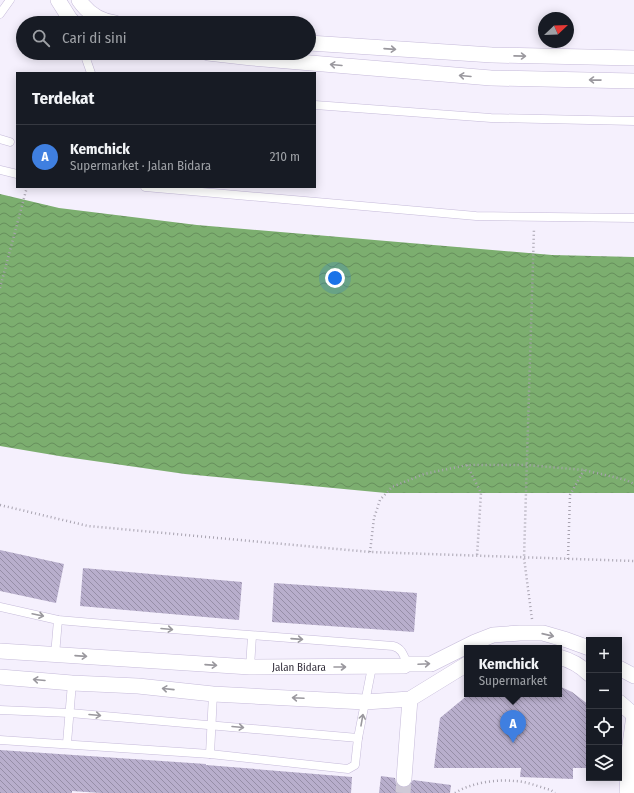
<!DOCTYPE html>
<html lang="id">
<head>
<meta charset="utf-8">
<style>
	:root { --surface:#171b24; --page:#242831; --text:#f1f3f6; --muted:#9ea1a6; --line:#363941; --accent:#8c9099 }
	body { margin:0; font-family:"Fira Sans Condensed",sans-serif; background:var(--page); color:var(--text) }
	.controls { position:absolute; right:12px; bottom:12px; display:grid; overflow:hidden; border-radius:0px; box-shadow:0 2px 10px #0003 }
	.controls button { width:36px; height:36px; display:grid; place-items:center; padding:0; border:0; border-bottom:1px solid var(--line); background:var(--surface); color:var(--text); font:20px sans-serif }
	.compass { position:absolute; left:538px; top:12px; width:36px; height:36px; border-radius:50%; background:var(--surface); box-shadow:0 2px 10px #0003; rotate:67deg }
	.you { position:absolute; left:335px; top:278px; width:14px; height:14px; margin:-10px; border:3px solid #fff; border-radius:50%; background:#1a73e8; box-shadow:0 0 0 6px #1a73e833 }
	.badge { display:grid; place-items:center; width:26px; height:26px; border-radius:50%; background:var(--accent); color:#fff; font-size:13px; font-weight:700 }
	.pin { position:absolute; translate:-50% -33px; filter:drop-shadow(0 1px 2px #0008) }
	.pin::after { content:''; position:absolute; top:21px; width:14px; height:12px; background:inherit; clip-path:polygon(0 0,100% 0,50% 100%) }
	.popup { position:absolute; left:464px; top:645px; width:98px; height:52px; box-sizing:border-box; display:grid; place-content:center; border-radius:0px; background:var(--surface); filter:drop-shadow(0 1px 3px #0005); font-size:13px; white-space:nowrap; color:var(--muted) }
	.popup b { font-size:15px; color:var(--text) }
	.popup::after { content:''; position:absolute; left:50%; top:100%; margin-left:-8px; border:8px solid transparent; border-top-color:var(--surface) }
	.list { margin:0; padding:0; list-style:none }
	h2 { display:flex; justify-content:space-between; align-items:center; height:52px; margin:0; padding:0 16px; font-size:17px }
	h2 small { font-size:13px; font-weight:400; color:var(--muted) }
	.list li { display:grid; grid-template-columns:26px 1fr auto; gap:12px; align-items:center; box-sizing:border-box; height:64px; padding:0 16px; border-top:1px solid var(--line) }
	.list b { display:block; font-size:15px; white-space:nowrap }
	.list p { margin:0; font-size:13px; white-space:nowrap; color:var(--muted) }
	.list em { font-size:13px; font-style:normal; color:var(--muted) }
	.icon { flex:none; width:22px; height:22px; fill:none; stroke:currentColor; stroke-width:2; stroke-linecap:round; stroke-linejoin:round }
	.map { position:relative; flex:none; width:634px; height:793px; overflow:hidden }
	.search { position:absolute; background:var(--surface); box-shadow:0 2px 10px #0003; left:16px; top:16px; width:300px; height:44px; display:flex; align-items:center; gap:10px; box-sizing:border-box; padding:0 14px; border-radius:22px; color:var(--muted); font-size:15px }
	.panel { position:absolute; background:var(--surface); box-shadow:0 2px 10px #0003; left:16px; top:72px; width:300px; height:116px; border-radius:0px }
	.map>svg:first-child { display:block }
	.water { fill:url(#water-waves) }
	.building { fill:url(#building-back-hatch) }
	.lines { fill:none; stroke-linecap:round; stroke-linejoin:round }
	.minor-tunnel { stroke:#cfcad7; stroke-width:15; stroke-dasharray:15 8; stroke-linecap:butt }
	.service-casing { stroke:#c5bad9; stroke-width:9 }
	.minor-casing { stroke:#c5bad9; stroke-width:16 }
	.path { stroke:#a8a3b0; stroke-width:2.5; stroke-dasharray:1 3; stroke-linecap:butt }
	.service { stroke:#fff; stroke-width:8 }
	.minor { stroke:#fff; stroke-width:15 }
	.oneway { stroke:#9a989e }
	.labels { text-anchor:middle; stroke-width:3; stroke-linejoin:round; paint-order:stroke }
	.street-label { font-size:11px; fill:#35313d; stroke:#fff }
</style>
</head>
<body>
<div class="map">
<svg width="634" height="793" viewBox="0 0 634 793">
	<defs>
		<pattern id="water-waves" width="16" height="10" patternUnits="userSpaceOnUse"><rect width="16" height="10" fill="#7cae6f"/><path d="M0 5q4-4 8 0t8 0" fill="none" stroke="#668e5c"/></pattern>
		<pattern id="building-back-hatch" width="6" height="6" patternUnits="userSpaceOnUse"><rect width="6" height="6" fill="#b8aecc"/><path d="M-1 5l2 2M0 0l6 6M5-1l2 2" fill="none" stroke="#968ea7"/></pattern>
	</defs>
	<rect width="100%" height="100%" fill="#f5f0fd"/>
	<!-- water -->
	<polygon class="water" points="0,194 59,208 197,225 552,255 634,257 634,493 386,493 185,474 59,456 0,446"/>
	<!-- building -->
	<g class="building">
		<polygon points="0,550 64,564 56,603 0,591"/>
		<polygon points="83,568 242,582 239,620 80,606"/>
		<polygon points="274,583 417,593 414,632 272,622"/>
		<polygon points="559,686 572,692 589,705 589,768 573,768 573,779 520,777 521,768 434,768 440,718 469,694 559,694"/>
		<polygon points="0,750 206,764 206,765 352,777 351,793 101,793 72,791 72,793 0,793"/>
		<polygon points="381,776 395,778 396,783 399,787 403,788 408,787 413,780 451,785 450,793 379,793"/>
	</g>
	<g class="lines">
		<!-- minor-tunnel -->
		<polyline class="minor-tunnel" points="403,793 404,779"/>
		<!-- service casing -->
		<g class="service-casing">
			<g id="service">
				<polyline points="0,14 10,0"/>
				<polyline points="84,53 91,73"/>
				<polyline points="315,105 491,118 634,121"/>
				<polyline points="0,139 10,142"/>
				<polyline points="0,170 17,174"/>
				<polyline points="145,187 476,216 634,218"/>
				<path d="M 0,607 L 58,620 L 93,623 L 393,646 C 402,648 404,656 407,664"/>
				<polyline points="55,655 58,620"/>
				<polyline points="250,667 252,636"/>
				<polyline points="0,710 70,713 358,738"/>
				<polyline points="0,740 210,754 348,769 355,765 358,738 372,667"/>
				<polyline points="67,743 72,683"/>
				<polyline points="210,754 213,694"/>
			</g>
		</g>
		<!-- minor casing -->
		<g class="minor-casing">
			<g id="minor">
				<polyline points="58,0 70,19 74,23"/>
				<path d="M 79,0 C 87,12 100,21 115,23"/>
				<polyline points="309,43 492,55 634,58"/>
				<polyline points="208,53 252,58 491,78 634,81"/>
				<polyline points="0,651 250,667 404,666 407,664 431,664 475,642 493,635 520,633 543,633 567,640 589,648"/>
				<path d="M 559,657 C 570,660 581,666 589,674"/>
				<polyline points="619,668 634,676"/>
				<polyline points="0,677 72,683 138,686 213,694 365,702 410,699 467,664"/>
				<polyline points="619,702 634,715"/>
				<polyline points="404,779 410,699"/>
				<polyline points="627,793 629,752 634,715"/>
			</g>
		</g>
		<!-- path -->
		<g class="path">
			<polyline points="0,288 27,187"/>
			<polyline points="467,465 481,493 477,556"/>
			<polyline points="0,505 88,526 370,552 634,561"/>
			<polyline points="370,552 374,518 380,500 392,487 424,474 467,465 527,465 584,470 626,480 634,484"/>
			<polyline points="568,559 570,495 584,470"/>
			<polyline points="532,619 524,558 534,228"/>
			<path d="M 455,793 C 470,783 497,779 514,781 C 526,781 539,787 551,790 L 555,793"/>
		</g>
		<!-- service -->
		<use href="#service" class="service"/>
		<!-- minor -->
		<use href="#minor" class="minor"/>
	</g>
	<!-- one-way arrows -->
	<defs><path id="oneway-shaft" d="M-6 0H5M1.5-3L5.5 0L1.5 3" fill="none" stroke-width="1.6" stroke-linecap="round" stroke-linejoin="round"/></defs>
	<g class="oneway">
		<use href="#oneway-shaft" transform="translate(390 49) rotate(4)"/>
		<use href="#oneway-shaft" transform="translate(520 56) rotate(1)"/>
		<use href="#oneway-shaft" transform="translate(336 65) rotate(-175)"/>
		<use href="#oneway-shaft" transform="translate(465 76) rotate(-175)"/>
		<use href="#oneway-shaft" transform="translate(595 80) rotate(-179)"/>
		<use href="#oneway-shaft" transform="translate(38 615) rotate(12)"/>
		<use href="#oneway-shaft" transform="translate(167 629) rotate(5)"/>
		<use href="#oneway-shaft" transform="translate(548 635) rotate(13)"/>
		<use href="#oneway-shaft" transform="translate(297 639) rotate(4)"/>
		<use href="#oneway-shaft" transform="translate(81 656) rotate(4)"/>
		<use href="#oneway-shaft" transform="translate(424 664) rotate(-3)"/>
		<use href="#oneway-shaft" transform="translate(211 665) rotate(4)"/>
		<use href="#oneway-shaft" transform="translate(340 667)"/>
		<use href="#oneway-shaft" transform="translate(39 680) rotate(-175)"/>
		<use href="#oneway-shaft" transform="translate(168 689) rotate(-174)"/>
		<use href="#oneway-shaft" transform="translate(298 698) rotate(-177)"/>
		<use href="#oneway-shaft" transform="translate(95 715) rotate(5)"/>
		<use href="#oneway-shaft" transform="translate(362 720) rotate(-80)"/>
		<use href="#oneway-shaft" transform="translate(238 727) rotate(5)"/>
	</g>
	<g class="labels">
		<!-- street labels -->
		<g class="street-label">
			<text x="299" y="671">Jalan Bidara</text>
		</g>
	</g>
</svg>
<div class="controls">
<button>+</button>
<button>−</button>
<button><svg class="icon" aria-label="locate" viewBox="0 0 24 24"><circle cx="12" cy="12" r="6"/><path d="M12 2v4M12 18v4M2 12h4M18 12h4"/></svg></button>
<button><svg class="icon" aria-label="layers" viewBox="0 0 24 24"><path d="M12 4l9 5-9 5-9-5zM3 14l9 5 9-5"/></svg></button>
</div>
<svg class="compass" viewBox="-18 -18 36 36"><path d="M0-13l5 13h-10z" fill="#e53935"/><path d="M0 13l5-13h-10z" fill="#9ea1a6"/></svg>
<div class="you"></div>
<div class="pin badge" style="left:513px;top:743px;background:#3f7fe0">A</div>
<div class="popup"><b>Kemchick</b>Supermarket</div>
<div class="search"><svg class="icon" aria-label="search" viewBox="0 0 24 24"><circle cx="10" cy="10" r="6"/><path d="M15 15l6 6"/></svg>Cari di sini</div>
<section class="panel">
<h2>Terdekat<small></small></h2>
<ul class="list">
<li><span class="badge" style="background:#3f7fe0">A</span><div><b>Kemchick</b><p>Supermarket · Jalan Bidara</p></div><em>210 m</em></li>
</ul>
</section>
</div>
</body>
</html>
